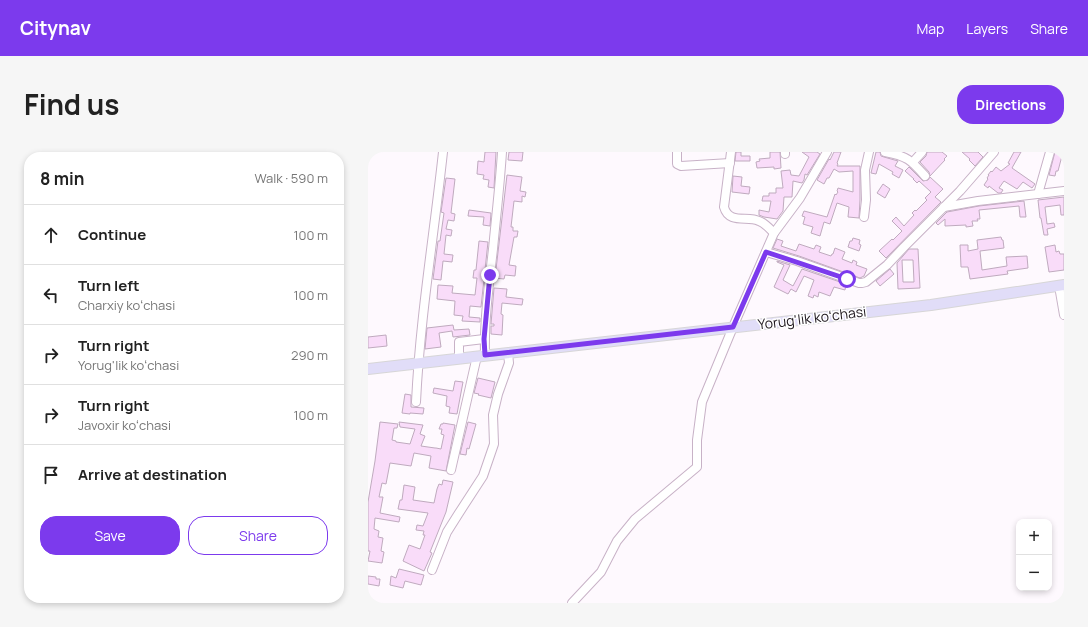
<!DOCTYPE html>
<html lang="en">
<head>
<meta charset="utf-8">
<style>
	:root { --surface:#fff; --page:#f6f6f6; --text:#222; --muted:#767676; --line:#e0e0e0; --accent:#7c3aed }
	body { margin:0; font-family:Manrope,sans-serif; background:var(--page); color:var(--text) }
	.controls { position:absolute; right:12px; bottom:12px; display:grid; overflow:hidden; border-radius:8px; box-shadow:0 2px 6px #0003 }
	.controls button { width:36px; height:36px; display:grid; place-items:center; padding:0; border:0; border-bottom:1px solid var(--line); background:var(--surface); color:var(--text); font:20px sans-serif }
	.stop { position:absolute; width:12px; height:12px; margin:-9px; border:3px solid #7c3aed; border-radius:50%; background:#fff }
	.stop.end { background:#7c3aed; border-color:#fff; box-shadow:0 1px 4px #0008 }
	.list { margin:0; padding:0; list-style:none }
	h2 { display:flex; justify-content:space-between; align-items:center; height:52px; margin:0; padding:0 16px; font-size:17px }
	h2 small { font-size:13px; font-weight:400; color:var(--muted) }
	.list li { display:grid; grid-template-columns:26px 1fr auto; gap:12px; align-items:center; box-sizing:border-box; height:60px; padding:0 16px; border-top:1px solid var(--line) }
	.list b { display:block; font-size:15px; white-space:nowrap }
	.list p { margin:0; font-size:13px; white-space:nowrap; color:var(--muted) }
	.list em { font-size:13px; font-style:normal; color:var(--muted) }
	.actions { display:flex; gap:8px; padding:12px 16px }
	.actions a { flex:1; padding:9px 0; border:1px solid var(--accent); border-radius:16px; text-align:center; font-size:14px; color:var(--accent) }
	.actions .main { background:var(--accent); color:#fff }
	.icon { flex:none; width:22px; height:22px; fill:none; stroke:currentColor; stroke-width:2; stroke-linecap:round; stroke-linejoin:round }
	.map { position:relative; flex:none; width:696px; height:451px; overflow:hidden; border-radius:16px }
	header { display:flex; align-items:center; gap:24px; box-sizing:border-box; height:56px; padding:0 20px; background:var(--accent); color:#fff }
	header strong { font-size:19px }
	nav { display:flex; gap:22px; margin-inline-start:auto; font-size:14px }
	.intro { display:flex; align-items:center; justify-content:space-between; box-sizing:border-box; height:96px; padding:0 24px }
	h1 { margin:0; font-size:28px }
	.button { padding:10px 18px; border-radius:16px; background:var(--accent); color:#fff; font-size:14px; font-weight:700 }
	main { display:flex; gap:24px; padding:0 24px }
	aside { flex:1; background:var(--surface); border-radius:16px; box-shadow:0 2px 6px #0003 }
	.map>svg:first-child { display:block }
	.building { fill:#f9dcf9; stroke:#bfaabe; fill-rule:evenodd }
	.lines { fill:none; stroke-linecap:round; stroke-linejoin:round }
	.minor-casing { stroke:#c8b2c7; stroke-width:10 }
	.major-casing { stroke:#d7d6d7; stroke-width:12 }
	.minor { stroke:#fff; stroke-width:8 }
	.major { stroke:#e1ddf8; stroke-width:10 }
	.route { stroke:#7c3aed; stroke-width:5 }
	.labels { text-anchor:middle; stroke-width:3; stroke-linejoin:round; paint-order:stroke }
	.street-label { font-size:14px; fill:#201920; stroke:#fff }
</style>
</head>
<body>
<header>
<strong>Citynav</strong>
<nav><a>Map</a><a>Layers</a><a>Share</a></nav>
</header>
<div class="intro"><h1>Find us</h1><a class="button">Directions</a></div>
<main>
<aside>
<h2>8 min<small>Walk · 590 m</small></h2>
<ul class="list">
<li><svg class="icon" aria-label="ahead" viewBox="0 0 24 24"><path d="M12 20V5M6 11l6-6 6 6"/></svg><div><b>Continue</b></div><em>100 m</em></li>
<li><svg class="icon" aria-label="left" viewBox="0 0 24 24"><path d="M17 20v-9H6M10 6l-5 5 5 5"/></svg><div><b>Turn left</b><p>Charxiy koʻchasi</p></div><em>100 m</em></li>
<li><svg class="icon" aria-label="right" viewBox="0 0 24 24"><path d="M7 20v-9h11M14 6l5 5-5 5"/></svg><div><b>Turn right</b><p>Yorug'lik koʻchasi</p></div><em>290 m</em></li>
<li><svg class="icon" aria-label="right" viewBox="0 0 24 24"><path d="M7 20v-9h11M14 6l5 5-5 5"/></svg><div><b>Turn right</b><p>Javoxir koʻchasi</p></div><em>100 m</em></li>
<li><svg class="icon" aria-label="arrive" viewBox="0 0 24 24"><path d="M6 21V4h12l-3 4 3 4H6"/></svg><div><b>Arrive at destination</b></div></li>
</ul>
<div class="actions"><a class="main">Save</a><a>Share</a></div>
</aside>
<div class="map">
<svg width="696" height="451" viewBox="0 0 696 451">
	<rect width="100%" height="100%" fill="#fef9fe"/>
	<!-- building -->
	<g class="building">
		<polygon points="117,0 128,0 126,36 120,35 121,28 115,27 116,23 109,22 110,9 116,10"/>
		<polygon points="141,0 155,0 154,9 140,8"/>
		<polygon points="368,0 373,0 373,4 382,4 382,9 367,9"/>
		<polygon points="402,0 412,0 413,16 406,17 406,15 389,16 388,10 392,9 391,7 402,6"/>
		<polygon points="434,0 449,0 452,2 439,23 437,22 436,28 434,31 425,29 424,45 416,45 415,59 409,67 396,65 391,63 391,58 401,60 403,49 394,49 395,44 401,44 401,41 408,41 408,36 415,36 413,19 422,18 423,23 431,24 441,5"/>
		<polygon points="466,0 473,0 469,11 470,12 469,14 492,14 492,48 491,66 480,65 481,55 469,51 462,72 456,70 452,84 443,81 445,75 435,72 437,65 434,64 436,59 459,65 467,42 468,43 470,40 469,39 470,36 485,40 485,19 471,20 466,17 461,26 459,26 456,32 449,28 461,7 462,8"/>
		<polygon points="508,0 512,0 513,4 516,5 530,9 527,14 535,18 531,26 524,22 525,20 511,12 508,22 503,21"/>
		<polygon points="559,0 574,0 579,4 576,7 577,8 562,24 561,20 552,10 558,4"/>
		<polygon points="594,0 610,0 615,5 607,14 601,8 602,7"/>
		<polygon points="646,0 653,0 644,16 667,32 664,36 655,30 649,37 636,29 631,36 635,38 633,41 630,41 621,34 620,36 616,33 620,27 619,26 621,23 620,23 623,19 624,20 628,15 633,19 642,12 640,11"/>
		<polygon points="687,0 695,0 690,19 688,19 687,24 681,23"/>
		<polygon points="541,15 555,29 560,28 562,25 575,37 567,45 573,50 518,106 511,99 524,87 525,88 534,79 524,69 528,65 536,74 546,63 544,61 547,58 548,59 559,48 557,46 563,40 551,29 549,31 545,27 546,27 537,19"/>
		<polygon points="139,23 154,25 152,39 158,40 157,45 154,44 154,50 146,49 143,75 145,75 145,79 150,79 149,85 146,85 141,113 148,114 147,124 137,123 136,127 127,126"/>
		<polygon points="365,24 374,25 373,34 382,35 381,42 364,40"/>
		<polygon points="78,26 87,27 83,61 87,62 86,69 80,68 78,77 84,78 83,84 78,83 76,102 85,103 84,110 75,109 73,128 65,127 70,89 72,89 76,61 73,60"/>
		<polygon points="515,32 522,37 517,46 509,41"/>
		<polygon points="696,45 696,63 693,63 692,53 677,55 679,72 686,71 687,75 679,77 680,83 676,83 673,66 672,66 670,48"/>
		<polygon points="656,49 658,65 652,65 651,54 611,58 612,67 609,67 610,69 604,69 605,74 598,75 598,73 577,74 577,67 570,73 568,71 579,60 611,54"/>
		<polygon points="101,58 123,61 122,74 115,73 116,65 100,64"/>
		<polygon points="633,85 634,88 635,88 636,96 612,99 614,118 639,114 638,105 659,104 660,116 639,119 640,122 602,127 600,115 593,115 592,93 600,93 600,99 610,97 609,88"/>
		<polygon points="485,86 492,88 491,92 493,93 491,99 480,95 482,89 484,89"/>
		<polygon points="409,87 415,89 413,94 428,99 431,92 446,97 448,93 453,95 451,100 463,104 464,102 465,102 467,96 477,100 474,107 484,111 485,108 489,110 488,113 499,117 496,124 492,126 431,104 405,96"/>
		<polygon points="111,89 120,90 113,155 102,154 101,165 112,166 112,170 94,169 95,164 86,163 87,149 69,147 70,133 85,134 84,141 107,143 109,126 105,126 106,118 108,118"/>
		<polygon points="687,93 688,100 691,99 692,102 696,102 696,118 681,120 677,95"/>
		<path d="M 541,97 L 550,97 L 552,136 L 530,137 L 529,111 ZM 534,108 L 545,108 L 546,130 L 535,130 Z"/>
		<polygon points="409,109 422,113 415,128 425,134 434,117 478,132 477,138 466,135 462,144 451,140 450,145 446,143 445,146 440,144 446,128 436,124 428,140 423,137 420,142 406,135 416,113 409,110"/>
		<polygon points="522,117 526,122 512,134 508,129"/>
		<polygon points="126,136 139,137 138,145 155,147 154,153 134,151 133,162 135,163 134,183 123,182 123,174 126,174 126,172 123,172"/>
		<polygon points="85,173 86,178 101,177 102,183 85,185 84,179 71,181 73,195 57,197 59,176"/>
		<polygon points="18,183 19,194 0,196 0,185"/>
		<polygon points="110,226 127,230 123,246 110,243 111,242 106,241"/>
		<polygon points="87,229 95,230 89,262 81,261 82,255 78,254 79,244 65,241 66,236 85,239"/>
		<polygon points="37,242 43,243 43,255 56,256 55,262 42,261 42,262 34,261"/>
		<polygon points="12,270 30,272 29,276 26,276 24,288 28,289 28,290 42,292 47,277 32,275 31,270 55,273 52,282 57,284 53,294 67,296 68,296 73,297 76,283 73,282 74,277 71,277 73,272 75,272 75,271 87,273 78,319 61,316 63,304 46,301 43,314 22,311 18,332 14,331 11,345 15,345 12,361 32,365 31,370 7,366 6,377 11,379 10,385 15,386 13,399 16,400 14,411 0,409 2,399 0,399 0,350 7,309"/>
		<polygon points="100,270 108,272 101,297 99,296 98,303 92,302"/>
		<polygon points="75,328 85,330 78,360 62,400 64,401 56,419 35,409 41,393 52,397 57,383 55,383 56,379 48,378 49,373 55,374 60,361 30,357 32,348 34,348 36,333 47,335 45,348 66,351 69,337 71,332 74,333"/>
		<polygon points="31,417 56,423 53,433 37,429 35,436 22,433 23,424 28,426"/>
		<polygon points="0,424 8,425 8,427 12,427 11,434 0,432"/>
	</g>
	<g class="lines">
		<!-- minor casing -->
		<g class="minor-casing">
			<g id="minor">
				<polyline points="309,0 309,12 313,14 362,11"/>
				<path d="M 363,0 L 356,55 C 361,73 380,63 391,69 C 397,71 402,77 406,81"/>
				<polyline points="417,0 417,2"/>
				<path d="M 517,0 C 539,4 543,8 557,24"/>
				<polyline points="545,10 554,0"/>
				<polyline points="670,42 682,0"/>
				<polyline points="576,55 610,49 696,39"/>
				<polyline points="496,65 498,48 497,18 501,0"/>
				<polyline points="398,100 429,109 491,131 494,131 498,130 519,113 536,95 592,39 626,0"/>
				<polyline points="691,134 696,163"/>
				<path d="M 117,203 C 116,168 121,132 125,97 C 128,65 132,32 134,0"/>
				<polyline points="91,206 91,190 116,187"/>
				<path d="M 48,250 C 52,166 66,83 75,0"/>
				<polyline points="83,318 109,204"/>
				<polyline points="64,418 79,380 91,361 115,324 126,292 125,263 130,242 141,211 140,201"/>
				<polyline points="204,451 233,420 249,389 267,367 329,315 329,288 334,250 365,175 406,81 432,46 459,0"/>
			</g>
		</g>
		<!-- major casing -->
		<g class="major-casing">
			<polyline id="major" points="0,217 563,153 696,133"/>
		</g>
		<!-- minor -->
		<use href="#minor" class="minor"/>
		<!-- major -->
		<use href="#major" class="major"/>
	</g>
	<g class="lines">
		<!-- route -->
		<polyline class="route" points="122,123 116,187 117,203 365,175 398,100 479,127"/>
	</g>
	<g class="labels">
		<!-- street labels -->
		<g class="street-label">
			<text transform="translate(444 166) rotate(-7)" y="5">Yorug'lik koʻchasi</text>
		</g>
	</g>
</svg>
<div class="controls">
<button>+</button>
<button>−</button>
</div>
<div class="stop" style="left:479px;top:127px"></div>
<div class="stop end" style="left:122px;top:123px"></div>
</div>
</main>
</body>
</html>
